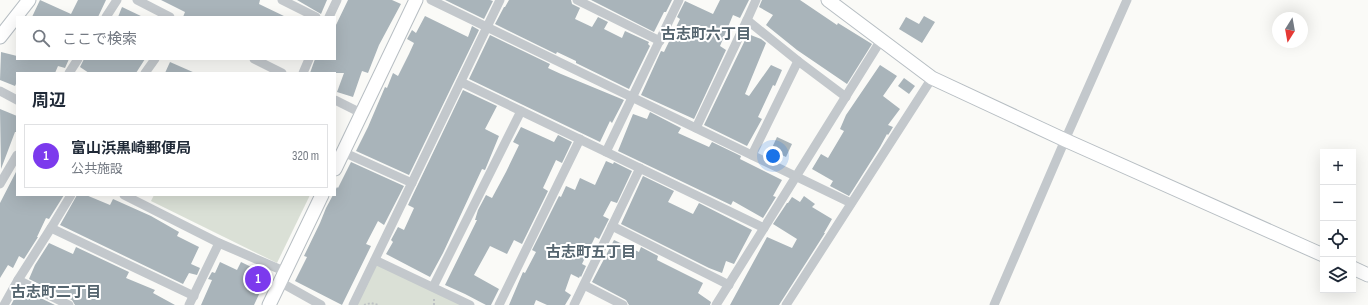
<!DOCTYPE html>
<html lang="ja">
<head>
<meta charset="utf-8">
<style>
	:root { --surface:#fff; --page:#f6f6f7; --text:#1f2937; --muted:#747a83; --line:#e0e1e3; --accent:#7c3aed }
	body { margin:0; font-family:"Sofia Sans Condensed","Noto Sans JP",sans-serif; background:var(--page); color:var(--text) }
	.controls { position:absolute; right:12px; bottom:12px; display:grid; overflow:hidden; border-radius:0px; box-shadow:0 4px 16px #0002 }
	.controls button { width:36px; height:36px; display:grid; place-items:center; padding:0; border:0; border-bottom:1px solid var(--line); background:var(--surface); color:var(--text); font:20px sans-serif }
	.compass { position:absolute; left:1272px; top:12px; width:36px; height:36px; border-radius:50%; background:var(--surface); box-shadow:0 4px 16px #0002; rotate:191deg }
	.you { position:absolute; left:773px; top:156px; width:14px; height:14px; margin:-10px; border:3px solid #fff; border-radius:50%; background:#1a73e8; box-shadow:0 0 0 6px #1a73e833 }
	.badge { display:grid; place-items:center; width:26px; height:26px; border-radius:50%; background:var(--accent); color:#fff; font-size:13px; font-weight:700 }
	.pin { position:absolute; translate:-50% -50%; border:2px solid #fff; box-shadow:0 1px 4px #0006 }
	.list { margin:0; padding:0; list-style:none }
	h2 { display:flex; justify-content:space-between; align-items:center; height:52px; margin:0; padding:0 16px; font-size:17px }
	h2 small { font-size:13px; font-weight:400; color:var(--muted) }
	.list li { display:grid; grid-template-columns:26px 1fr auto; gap:12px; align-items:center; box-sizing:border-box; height:64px; margin:0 8px 8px; padding:0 8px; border:1px solid var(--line); border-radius:0px }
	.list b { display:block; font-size:15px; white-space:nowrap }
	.list p { margin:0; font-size:13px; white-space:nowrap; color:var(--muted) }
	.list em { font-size:13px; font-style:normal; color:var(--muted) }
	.icon { flex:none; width:22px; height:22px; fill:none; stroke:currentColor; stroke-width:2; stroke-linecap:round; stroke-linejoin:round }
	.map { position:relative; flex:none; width:1368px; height:305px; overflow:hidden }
	.search { position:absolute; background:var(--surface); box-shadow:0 4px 16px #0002; left:16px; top:16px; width:320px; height:44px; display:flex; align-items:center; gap:10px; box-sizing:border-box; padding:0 14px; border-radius:0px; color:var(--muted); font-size:15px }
	.panel { position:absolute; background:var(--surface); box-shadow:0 4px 16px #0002; left:16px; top:72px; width:320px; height:124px; border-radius:0px }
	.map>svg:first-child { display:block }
	.green { fill:#dae0d6 }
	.building { fill:#a9b4ba }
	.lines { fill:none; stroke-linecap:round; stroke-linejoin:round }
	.secondary-casing { stroke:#b7bec3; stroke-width:15 }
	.path { stroke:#bdc1c4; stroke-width:2; stroke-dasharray:2 2; stroke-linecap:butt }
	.street { stroke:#c3c8cc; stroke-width:9 }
	.secondary { stroke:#fff; stroke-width:13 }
	.labels { text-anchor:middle; stroke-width:4; stroke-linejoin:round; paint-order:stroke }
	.neighbourhood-label { font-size:15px; font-weight:bold; fill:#55656f; stroke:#fff }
</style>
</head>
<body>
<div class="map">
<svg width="1368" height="305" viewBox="0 0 1368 305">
	<rect width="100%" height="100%" fill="#fafaf7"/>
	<!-- green -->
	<g class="green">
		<polygon points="154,195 310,195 277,263 151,201"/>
		<polygon points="375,262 466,305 355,305"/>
	</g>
	<!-- building -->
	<g class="building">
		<polygon points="40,0 71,14 78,0 106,0 98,17 32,17"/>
		<polygon points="161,0 260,0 259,4 286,17 183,17 185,12"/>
		<polygon points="297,0 327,0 321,14"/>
		<polygon points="348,0 392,0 401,4 379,45 368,73 362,71 353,97 337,92 344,73 310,73 315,59 335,59 335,27"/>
		<polygon points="445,0 490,0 493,1 484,19"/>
		<polygon points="509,0 571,0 572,4 580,8 575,19 592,27 598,17 608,22 604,29 622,38 625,31 649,42 648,44 650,46 629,89 576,63 576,61 557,52 556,54 495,24 504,7 505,7"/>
		<polygon points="591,0 672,0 666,12 664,12 654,32"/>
		<polygon points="720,0 749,0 740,18 733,15 720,46 726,50 694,119 641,95 661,51 664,52 680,19 677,17 685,1 713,14"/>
		<polygon points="762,0 800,0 837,25 838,23 872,44 847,84 797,50 766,25 773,15 759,7"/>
		<polygon points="122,7 143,17 118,17"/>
		<polygon points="425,16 468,37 472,26 479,30 409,175 356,151 368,127 385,87 387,88 393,73 398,76 409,54 414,43 407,39 412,30 416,33"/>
		<polygon points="924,16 935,22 922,43 899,29 906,17 919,24"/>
		<polygon points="748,34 761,39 766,43 745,94 749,96 771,65 782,70 775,86 773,85 758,117 762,119 747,146 704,125"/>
		<polygon points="490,35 550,64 548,68 561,74 624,100 612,123 610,121 600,142 469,79"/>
		<polygon points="1,52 17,56 17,59 71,59 69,59 65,68 58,66 55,73 17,73 17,82 15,86 0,80"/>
		<polygon points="84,59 145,59 136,73 89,73 80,67"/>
		<polygon points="170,62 195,73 165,73"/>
		<polygon points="880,65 897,76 883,96 900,109 888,125 893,127 890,132 888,135 887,134 880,147 849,196 830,186 833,181 812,169 821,154 828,158 844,131 840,129 846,115"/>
		<polygon points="904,78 915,86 909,94 898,86"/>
		<polygon points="463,90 497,106 485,129 499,136 485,170 482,169 443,253 430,277 386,254 393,242 391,240 398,227 404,230 414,208 408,205"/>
		<polygon points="0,109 17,116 17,132 15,132 1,169"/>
		<polygon points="650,112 681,128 678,133 709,147 712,142 741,156 740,159 782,180 773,196 776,197 763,218 733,201 731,205 618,151 633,114 647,119"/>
		<polygon points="521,127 554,142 558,135 572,142 562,163 556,160 543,188 548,191 522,244 514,240 507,254 490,246 474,275 499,289 491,305 486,305 465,294 445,285 477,220 475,220 478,210 486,195 492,198 506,172 519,145 513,142"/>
		<polygon points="777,137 792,144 786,157 771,150"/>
		<polygon points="606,161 613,164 614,162 632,171 617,203 611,201 603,216 609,219 599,239 595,237 582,264 586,266 581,277 580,276 579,278 571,274 565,291 571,295 565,305 547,305 536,300 534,305 509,305 523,272 525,273 536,252 532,250 559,196 561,197 566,186 575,190 580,178 595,185"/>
		<polygon points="351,162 404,186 384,225 378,221 366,244 371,246 342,305 295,281 307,257 304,256 320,223 326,208 333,195 335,195 335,191 337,187 338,188"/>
		<polygon points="17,170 17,195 64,195 49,219 46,218 37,237 38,237 24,259 19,256 13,268 8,265 0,278 0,203"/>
		<polygon points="643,176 674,191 668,202 693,214 699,203 752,230 734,264 726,261 722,273 709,268 621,224"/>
		<polygon points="77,195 86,195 110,205 113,199 151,216 179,232 177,236 199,247 191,264 200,268 197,275 189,273 183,284 60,225"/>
		<polygon points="804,196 815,204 812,207 832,219 824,233 825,233 779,305 730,305 767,237 792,248 797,239 773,224 787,203 788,203 792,197 800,202"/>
		<polygon points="614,240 639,252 641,247 658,256 657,260 703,283 698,293 711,302 710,305 629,305 626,300 592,282"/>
		<polygon points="49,243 73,254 76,247 129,272 126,278 155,290 153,293 175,305 75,305 72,300 29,279 35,265"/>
		<polygon points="220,262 237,270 241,262 268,275 254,305 201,305 212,280 208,279 212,272 215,273"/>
		<polygon points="19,290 23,292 24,290 55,305 11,305"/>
	</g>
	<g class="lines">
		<!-- secondary casing -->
		<g class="secondary-casing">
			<g id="secondary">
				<polyline points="828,0 932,78 1065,140 1323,255"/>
				<polyline points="0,37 29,0"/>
				<polyline points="335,169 416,0"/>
				<polyline points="1353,268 1368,275"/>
				<polyline points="269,305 322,195"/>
			</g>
		</g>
		<!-- path -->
		<g class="path">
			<polyline points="364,305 371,303 379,305"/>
			<polyline points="434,305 434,298"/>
		</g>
		<!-- street -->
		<g class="street">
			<polyline points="137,0 170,17"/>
			<polyline points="282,0 316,17"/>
			<polyline points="431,0 851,203"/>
			<polyline points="577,0 660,41"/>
			<polyline points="106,17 117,0"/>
			<polyline points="329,17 337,0"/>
			<polyline points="747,20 756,0"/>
			<polyline points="254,59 282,73"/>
			<polyline points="69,73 78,59"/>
			<polyline points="145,73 155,59"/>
			<polyline points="303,73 309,59"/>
			<polyline points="461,82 764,228"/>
			<polyline points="0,91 17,100"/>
			<polyline points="335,100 361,113"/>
			<polyline points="696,128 747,20 798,61"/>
			<polyline points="343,152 412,183"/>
			<polyline points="606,152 679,0"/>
			<polyline points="752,155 798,61 846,97"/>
			<polyline points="0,184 17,155"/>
			<polyline points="124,195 219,243 286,272"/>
			<polyline points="612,226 729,285"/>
			<polyline points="51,228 71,195"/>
			<polyline points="375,260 470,305"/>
			<polyline points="18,280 51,228 194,296"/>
			<polyline points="280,282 321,305"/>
			<polyline points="584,285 623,305"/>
			<polyline points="433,287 521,111"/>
			<polyline points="4,305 18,280 69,305"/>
			<polyline points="189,305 219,243"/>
			<polyline points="353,305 500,0"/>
			<polyline points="499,305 580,139"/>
			<polyline points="574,305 640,168"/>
			<polyline points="716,305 881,40"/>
			<polyline points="786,305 932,78"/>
			<polyline points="994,305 1065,140 1127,0"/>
		</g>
		<!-- secondary -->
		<use href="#secondary" class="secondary"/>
	</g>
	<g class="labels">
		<!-- neighbourhood labels -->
		<g class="neighbourhood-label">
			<text x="706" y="39">古志町六丁目</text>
			<text x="591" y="257">古志町五丁目</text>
			<text x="56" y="297">古志町二丁目</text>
		</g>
	</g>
</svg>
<div class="controls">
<button>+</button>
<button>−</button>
<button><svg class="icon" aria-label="locate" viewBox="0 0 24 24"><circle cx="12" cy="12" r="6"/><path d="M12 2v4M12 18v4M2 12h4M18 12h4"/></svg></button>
<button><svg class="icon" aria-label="layers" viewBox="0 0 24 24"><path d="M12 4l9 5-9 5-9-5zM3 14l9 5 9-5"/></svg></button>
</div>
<svg class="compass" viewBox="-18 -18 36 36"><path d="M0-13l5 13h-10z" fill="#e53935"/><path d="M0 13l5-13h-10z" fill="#747a83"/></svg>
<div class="you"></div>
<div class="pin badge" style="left:258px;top:279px">1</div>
<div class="search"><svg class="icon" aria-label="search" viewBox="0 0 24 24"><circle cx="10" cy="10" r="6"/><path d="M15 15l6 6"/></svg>ここで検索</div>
<section class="panel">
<h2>周辺<small></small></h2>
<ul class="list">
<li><span class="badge">1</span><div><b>富山浜黒崎郵便局</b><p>公共施設</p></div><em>320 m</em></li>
</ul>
</section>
</div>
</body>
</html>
